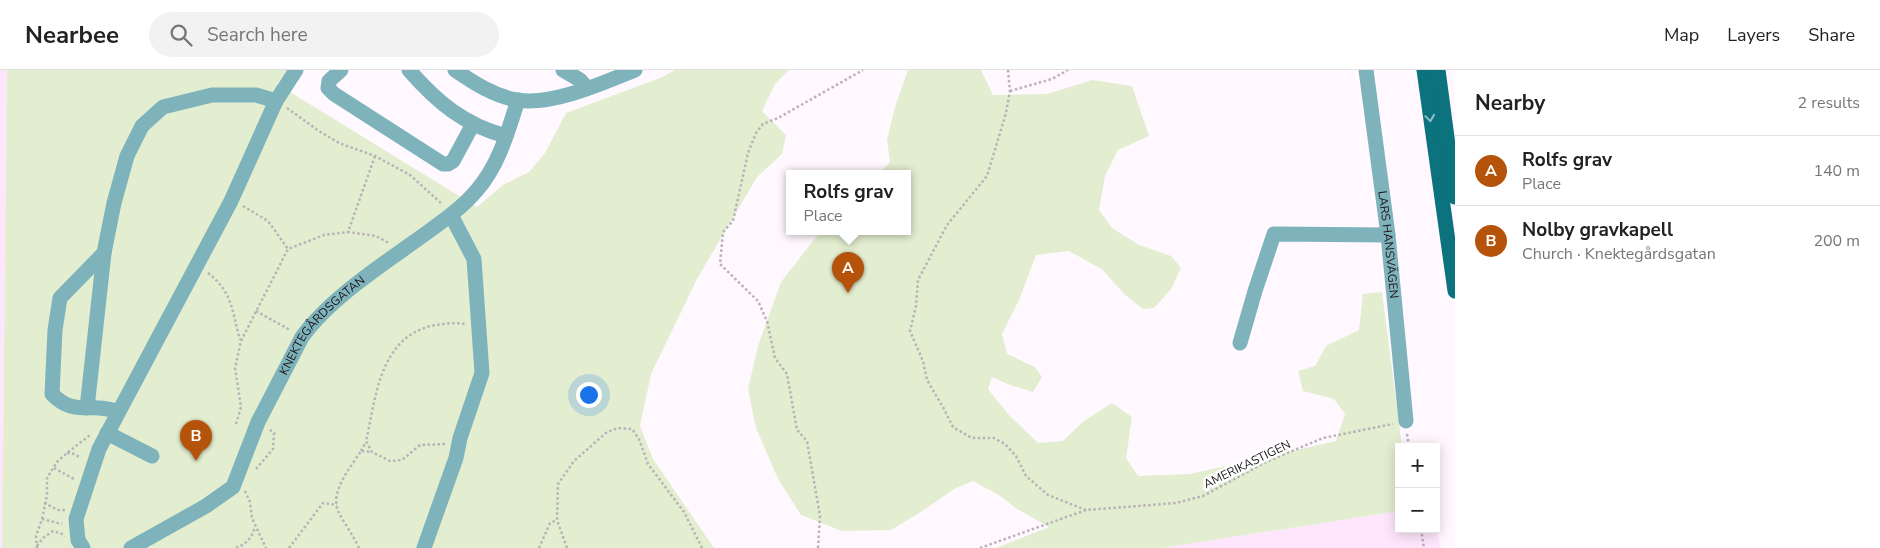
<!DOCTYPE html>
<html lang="en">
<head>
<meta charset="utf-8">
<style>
	:root { --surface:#fff; --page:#f2f2f2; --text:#222; --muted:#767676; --line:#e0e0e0; --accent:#b45309 }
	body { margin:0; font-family:"Nunito Sans",sans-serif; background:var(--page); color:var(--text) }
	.controls { position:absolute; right:15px; bottom:15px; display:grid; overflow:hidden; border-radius:0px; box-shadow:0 2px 12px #0003 }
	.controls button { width:45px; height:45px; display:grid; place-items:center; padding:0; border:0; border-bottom:1px solid var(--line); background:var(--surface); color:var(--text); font:25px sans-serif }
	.you { position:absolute; left:588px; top:324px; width:18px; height:18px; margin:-12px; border:4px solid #fff; border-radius:50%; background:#1a73e8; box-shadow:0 0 0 8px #1a73e833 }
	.badge { display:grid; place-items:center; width:32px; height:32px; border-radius:50%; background:var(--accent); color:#fff; font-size:16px; font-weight:700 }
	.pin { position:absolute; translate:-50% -41px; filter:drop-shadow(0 1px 2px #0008) }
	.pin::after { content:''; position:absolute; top:26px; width:18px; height:15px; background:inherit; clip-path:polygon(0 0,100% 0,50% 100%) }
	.popup { position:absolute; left:786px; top:100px; width:125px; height:65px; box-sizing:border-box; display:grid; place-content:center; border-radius:0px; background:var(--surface); filter:drop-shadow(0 1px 4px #0005); font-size:16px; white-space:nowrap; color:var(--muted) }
	.popup b { font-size:19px; color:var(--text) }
	.popup::after { content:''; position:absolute; left:50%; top:100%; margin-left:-10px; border:10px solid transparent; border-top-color:var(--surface) }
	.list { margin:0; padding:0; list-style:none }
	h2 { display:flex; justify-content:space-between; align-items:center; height:65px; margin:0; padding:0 20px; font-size:21px }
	h2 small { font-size:16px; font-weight:400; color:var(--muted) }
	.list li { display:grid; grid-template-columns:32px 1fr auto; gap:15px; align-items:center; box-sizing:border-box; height:70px; padding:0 20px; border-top:1px solid var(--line) }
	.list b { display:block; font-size:19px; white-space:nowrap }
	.list p { margin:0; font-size:16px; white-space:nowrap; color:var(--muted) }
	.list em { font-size:16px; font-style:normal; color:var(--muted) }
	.icon { flex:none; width:28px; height:28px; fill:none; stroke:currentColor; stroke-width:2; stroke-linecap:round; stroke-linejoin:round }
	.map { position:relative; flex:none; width:1455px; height:478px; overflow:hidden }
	header { display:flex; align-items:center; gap:30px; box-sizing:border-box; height:70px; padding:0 25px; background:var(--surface); border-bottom:1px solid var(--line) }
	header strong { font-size:24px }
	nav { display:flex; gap:28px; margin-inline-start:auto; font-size:18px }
	.search { width:350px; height:45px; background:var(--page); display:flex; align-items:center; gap:12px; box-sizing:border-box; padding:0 18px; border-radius:28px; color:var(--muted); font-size:19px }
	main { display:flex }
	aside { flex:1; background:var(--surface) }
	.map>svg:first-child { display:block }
	.built { fill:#fee7fc }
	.green { fill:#e3eed0 }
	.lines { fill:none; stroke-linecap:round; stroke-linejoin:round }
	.path { stroke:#b9b2b8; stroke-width:2.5; stroke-dasharray:2.5 2.5; stroke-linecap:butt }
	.minor { stroke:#7fb3bb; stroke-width:15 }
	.major { stroke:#0c727e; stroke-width:15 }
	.oneway { stroke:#92c0c5 }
	.labels { text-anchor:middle; stroke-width:5; stroke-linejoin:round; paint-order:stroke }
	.street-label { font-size:12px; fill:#1a1419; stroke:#fff }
</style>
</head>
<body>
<header>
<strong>Nearbee</strong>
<div class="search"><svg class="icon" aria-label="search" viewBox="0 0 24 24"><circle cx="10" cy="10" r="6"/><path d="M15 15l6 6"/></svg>Search here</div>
<nav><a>Map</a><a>Layers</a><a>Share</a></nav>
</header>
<main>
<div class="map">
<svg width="1455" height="478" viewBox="0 0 1455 478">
	<rect width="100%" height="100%" fill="#fff8fe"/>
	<!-- built -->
	<g class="built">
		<polygon points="0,0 7,0 2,478 0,478"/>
		<polygon points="1399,441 1399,459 1436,459 1436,457 1441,478 1162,478"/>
	</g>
	<!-- green -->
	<g class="green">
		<polygon points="7,0 287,0 277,14 477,137 503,115 529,102 545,83 566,43 660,8 675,0 789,0 775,14 762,41 786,65 782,84 757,107 697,209 651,304 640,356 653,389 714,478 2,478"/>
		<polygon points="908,0 981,0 993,25 1047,24 1092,10 1132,16 1149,66 1118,80 1105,106 1099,140 1112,158 1139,175 1171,186 1181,198 1171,219 1154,238 1143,239 1124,224 1103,200 1069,181 1036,185 1019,230 1002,264 1007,284 1035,297 1042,307 1033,322 1010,315 992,307 988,319 1009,345 1038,373 1063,371 1084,351 1112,333 1132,347 1126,388 1138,406 1190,404 1336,371 1345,344 1334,329 1303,321 1298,301 1315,296 1326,276 1359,260 1363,224 1382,222 1402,377 1399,377 1399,441 1162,478 996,478 1049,457 1017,439 999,425 973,411 954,419 924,440 891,460 842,461 801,445 778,409 756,358 748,319 758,276 781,212 820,162 907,162 907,104 878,104 890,92 887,70 895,37"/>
	</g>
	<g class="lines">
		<!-- path -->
		<g class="path">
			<polyline points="1008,0 1010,21 1006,43 987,106 947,155 918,210 916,236 910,261 923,291 927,310 944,339 953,357 972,368 994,368 1005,374 1016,386 1026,406 1048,425 1086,440"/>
			<polyline points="1010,21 1052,9 1068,0"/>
			<polyline points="287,38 319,61 339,73 375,86 410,105 442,134"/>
			<polyline points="375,86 348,162 376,166 389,173"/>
			<polyline points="243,136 268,151 288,179"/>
			<path d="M 208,203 C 233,222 232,242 240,270"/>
			<polyline points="256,241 290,260"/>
			<polyline points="236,354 241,337 235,298 241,271 288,179 324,165 348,162"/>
			<polyline points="1407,364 1409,377"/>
			<path d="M 445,374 L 420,375 L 402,390 L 390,391 L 372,382 L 366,371 C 376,328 379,269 431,256 C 442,254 454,252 465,254"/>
			<polyline points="361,381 366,372"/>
			<polyline points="67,383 74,384 81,388"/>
			<polyline points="54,398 74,409"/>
			<polyline points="256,399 273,379 274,363 270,360"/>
			<polyline points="245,421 250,432 252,448 266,478"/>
			<polyline points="44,433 58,440 66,440"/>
			<polyline points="42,449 47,425 47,408 57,392 67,383 90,365"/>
			<polyline points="1421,459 1424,478"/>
			<polyline points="37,476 43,468 53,461 62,464 64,467"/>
			<polyline points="37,478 36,466 42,449 62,454"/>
			<path d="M 236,478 C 246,474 252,468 255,457"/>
			<polyline points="289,478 323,433 337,435"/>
			<path d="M 359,478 C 353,465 344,453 338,441 C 330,421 351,397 361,381 L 372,382"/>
			<polyline points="539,478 550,453 557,450"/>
			<polyline points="567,478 557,450 558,414 574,391 607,362 618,358 632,359 639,369 648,394 684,442 702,478"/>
			<polyline points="818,478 820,446 807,371 797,360 787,304 775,288 767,251 758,231 720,194 723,162 733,151 748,83 756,63 763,54 778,48 863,0"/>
			<polyline points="980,478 1086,440 1176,433 1203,426 1266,392 1323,368 1393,354"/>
		</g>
		<!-- minor -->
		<g class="minor">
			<polyline points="341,0 329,11 328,18 334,24 443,94 448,94 453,91 473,54"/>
			<path d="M 409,0 C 437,32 464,55 506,66"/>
			<path d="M 455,0 C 474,13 494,26 517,30 C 552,36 603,13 635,0"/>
			<polyline points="563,0 580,10 587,18"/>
			<path id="s1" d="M 1366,0 L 1388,165 L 1406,351"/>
			<polyline points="1240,273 1255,221 1274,164 1388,165"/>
			<polyline points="87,338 104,183"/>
			<path d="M 118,342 C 92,331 75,348 52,324 L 55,260 L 60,228 L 104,183 L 114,133 L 127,86 L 142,56 L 163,37 L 212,25 L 256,25 L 276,31"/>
			<polyline points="107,363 152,386"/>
			<polyline points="83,478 78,470 76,449 99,379 231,131 276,31 296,0"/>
			<path id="s2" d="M 131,478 L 206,436 L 233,417 L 258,352 L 302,267 C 331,227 385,193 425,164 C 443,151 462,138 477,120 C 499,95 508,61 518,30"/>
			<polyline points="424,478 456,388 460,368 482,303 474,189 451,145"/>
		</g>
		<!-- major -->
		<g class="major">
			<polyline points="1424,0 1455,221"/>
			<polyline points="1438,0 1455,127"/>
		</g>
	</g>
	<!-- one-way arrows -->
	<defs><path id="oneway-chevron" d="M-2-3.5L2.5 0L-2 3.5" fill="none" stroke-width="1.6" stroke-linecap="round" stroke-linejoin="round" transform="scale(1.25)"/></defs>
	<use class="oneway" href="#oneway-chevron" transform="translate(1430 48) rotate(82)"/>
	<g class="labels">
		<!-- street labels -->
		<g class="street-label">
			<text dy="4" stroke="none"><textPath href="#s1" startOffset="176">LARS HANSVÄGEN</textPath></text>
			<text dy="4" stroke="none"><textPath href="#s2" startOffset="306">KNEKTEGÅRDSGATAN</textPath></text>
			<text transform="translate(1247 394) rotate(-26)" y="4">AMERIKASTIGEN</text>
		</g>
	</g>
</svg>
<div class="controls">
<button>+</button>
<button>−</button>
</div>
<div class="you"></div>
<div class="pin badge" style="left:848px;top:223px">A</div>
<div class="popup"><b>Rolfs grav</b>Place</div>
<div class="pin badge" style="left:196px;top:391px">B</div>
</div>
<aside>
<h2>Nearby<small>2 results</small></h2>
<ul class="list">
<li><span class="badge">A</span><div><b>Rolfs grav</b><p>Place</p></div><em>140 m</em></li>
<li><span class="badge">B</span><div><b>Nolby gravkapell</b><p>Church · Knektegårdsgatan</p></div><em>200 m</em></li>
</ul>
</aside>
</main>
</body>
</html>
